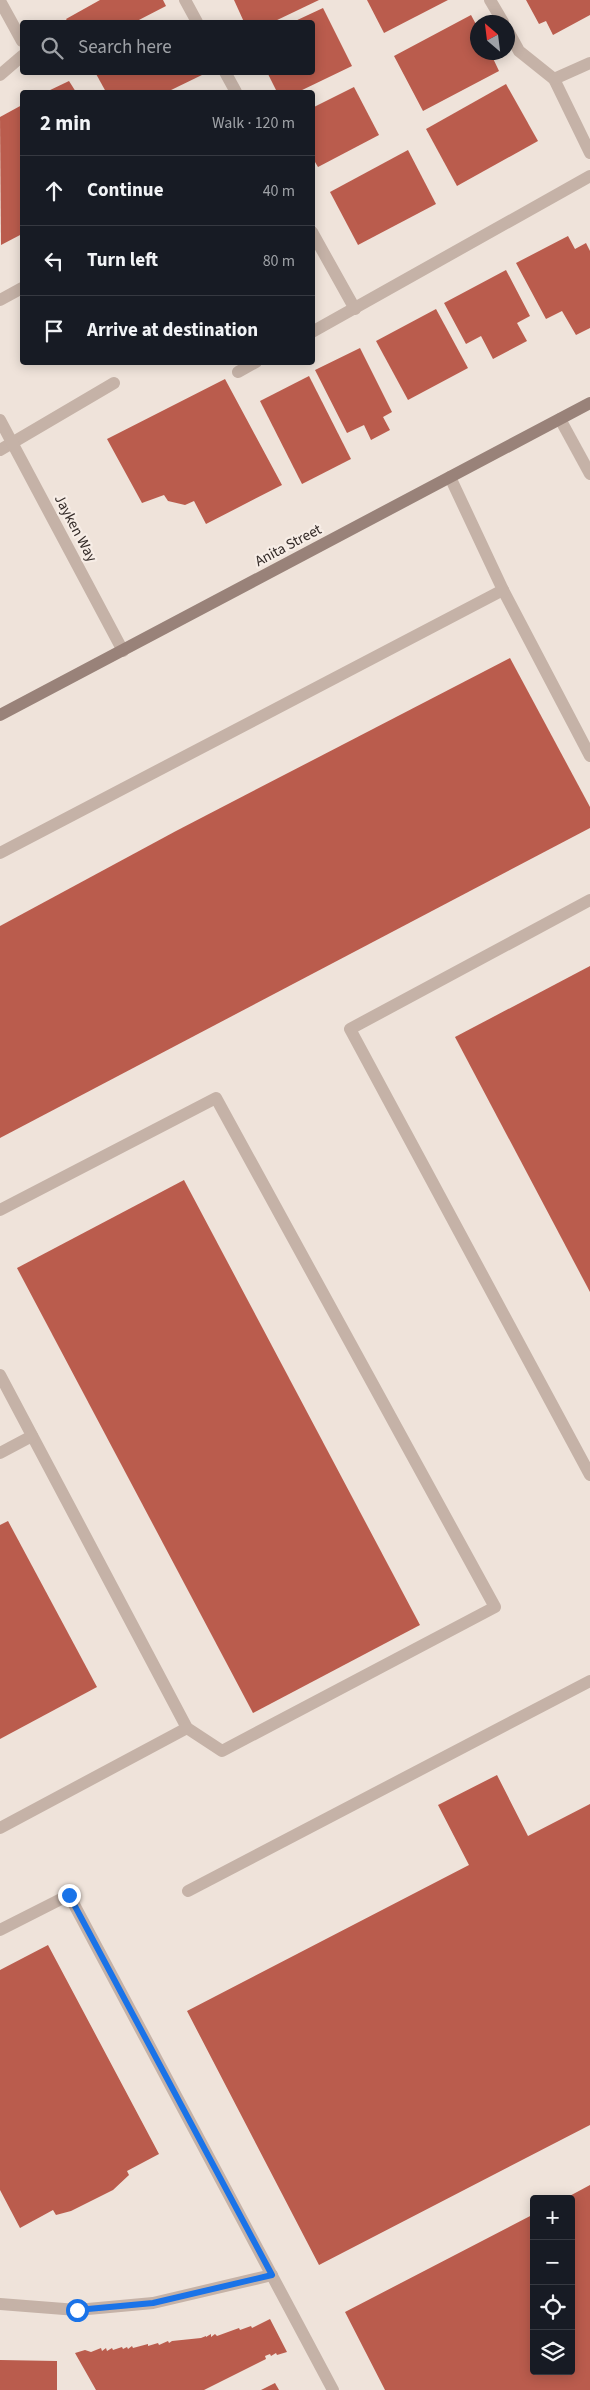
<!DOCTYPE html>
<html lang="en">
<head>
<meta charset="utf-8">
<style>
	:root { --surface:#171b24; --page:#20242c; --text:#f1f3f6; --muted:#9ea1a6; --line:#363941 }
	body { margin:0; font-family:"Source Sans 3",sans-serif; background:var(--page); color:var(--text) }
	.controls { position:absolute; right:15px; bottom:15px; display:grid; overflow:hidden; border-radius:5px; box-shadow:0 2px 12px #0003 }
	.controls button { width:45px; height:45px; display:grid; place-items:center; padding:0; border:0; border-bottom:1px solid var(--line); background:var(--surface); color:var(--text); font:25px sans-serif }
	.compass { position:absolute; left:470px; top:15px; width:45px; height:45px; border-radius:50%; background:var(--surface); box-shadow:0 2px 12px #0003; rotate:332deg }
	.stop { position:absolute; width:15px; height:15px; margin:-11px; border:4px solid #1a73e8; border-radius:50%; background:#fff }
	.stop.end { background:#1a73e8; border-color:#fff; box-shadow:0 1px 5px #0008 }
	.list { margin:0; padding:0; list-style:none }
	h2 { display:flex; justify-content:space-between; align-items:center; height:65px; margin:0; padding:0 20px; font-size:21px }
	h2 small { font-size:16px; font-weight:400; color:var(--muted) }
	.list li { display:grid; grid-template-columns:32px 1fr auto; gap:15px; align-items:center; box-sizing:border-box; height:70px; padding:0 20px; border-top:1px solid var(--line) }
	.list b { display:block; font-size:19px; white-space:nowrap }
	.list em { font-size:16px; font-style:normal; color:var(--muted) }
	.icon { flex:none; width:28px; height:28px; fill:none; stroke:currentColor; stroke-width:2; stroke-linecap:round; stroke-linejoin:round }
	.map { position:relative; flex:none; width:590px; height:2390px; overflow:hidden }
	.search { position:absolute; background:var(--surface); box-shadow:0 2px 12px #0003; left:20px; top:20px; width:295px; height:55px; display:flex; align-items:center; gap:12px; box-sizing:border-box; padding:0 18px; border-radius:5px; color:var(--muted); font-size:19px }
	.panel { position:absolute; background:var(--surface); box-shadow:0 2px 12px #0003; left:20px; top:90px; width:295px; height:275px; border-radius:5px }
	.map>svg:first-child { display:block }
	.building { fill:#ba5c4d }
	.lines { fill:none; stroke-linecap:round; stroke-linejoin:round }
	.lane { stroke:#c5b2a7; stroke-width:12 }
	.street { stroke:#c5b2a7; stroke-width:12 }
	.secondary { stroke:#998279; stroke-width:12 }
	.route { stroke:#1a73e8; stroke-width:6 }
	.labels { text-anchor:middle; stroke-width:4.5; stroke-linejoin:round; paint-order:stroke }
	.street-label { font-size:15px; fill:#332a27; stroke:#f7ede6 }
</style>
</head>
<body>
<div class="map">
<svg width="590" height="2390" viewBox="0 0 590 2390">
	<rect width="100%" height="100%" fill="#efe3da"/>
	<!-- building -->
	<g class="building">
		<polygon points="100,0 163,0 166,6 135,22 68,22 66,19"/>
		<polygon points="234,0 319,0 273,22 244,22"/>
		<polygon points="367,0 448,0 384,33"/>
		<polygon points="526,0 590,0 590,15 553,35 546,21 539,24"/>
		<polygon points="323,8 352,66 298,92 277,92 267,72 312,72 312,22 293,22"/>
		<polygon points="471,15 478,28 478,52 490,52 499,71 423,111 394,56"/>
		<polygon points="95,72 203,72 204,74 167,92 106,92"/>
		<polygon points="69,81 76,92 46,92"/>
		<polygon points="506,84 538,141 457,186 426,129"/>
		<polygon points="354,87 379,135 318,167 312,157 312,108"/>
		<polygon points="22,105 22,234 1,245 0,117"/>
		<polygon points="408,150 436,204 358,245 330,192"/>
		<polygon points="568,236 575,249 586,243 590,251 590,328 576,335 562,311 546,319 516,263"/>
		<polygon points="506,270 530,316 517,323 527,341 493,359 481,336 466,344 444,303"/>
		<polygon points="436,309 468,368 408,400 376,341"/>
		<polygon points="360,348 392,412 383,417 390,430 371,440 364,425 347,433 315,370"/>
		<polygon points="309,376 351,459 302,484 260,401"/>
		<polygon points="225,379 282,485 206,524 194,501 185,505 168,501 164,495 142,503 107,439"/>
		<polygon points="510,658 590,807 590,828 0,1138 0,926 176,831"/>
		<polygon points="590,966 590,1292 455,1037"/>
		<polygon points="184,1180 420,1625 253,1713 17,1268"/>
		<polygon points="8,1521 97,1687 0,1739 0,1525"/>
		<polygon points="497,1775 528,1836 590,1804 590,2125 319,2265 187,2011 469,1865 438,1805"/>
		<polygon points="48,1945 159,2154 127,2171 129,2175 113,2190 71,2211 56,2215 53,2210 20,2228 0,2190 0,1970"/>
		<polygon points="590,2185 590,2390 385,2390 345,2312 534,2214 534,2371 571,2371 571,2199 564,2199"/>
		<polygon points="270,2319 287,2352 277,2355 276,2353 271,2356 270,2354 265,2356 266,2359 204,2390 96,2390 75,2353 85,2350 91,2352 101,2348 102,2351 106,2348 107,2351 112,2348 113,2350 122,2347 123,2349 127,2347 128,2349 132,2346 133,2348 148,2344 148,2346 158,2343 159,2345 168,2341 169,2343 172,2341 201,2338 206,2336 206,2337 211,2334 211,2337 215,2334 217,2336 239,2328 240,2330 251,2326 252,2328"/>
		<polygon points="0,2360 57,2361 57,2390 0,2390"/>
		<polygon points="275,2383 279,2390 261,2390"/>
	</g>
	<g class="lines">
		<!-- lane -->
		<g class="lane">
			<polyline points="185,0 197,22"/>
			<polyline points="490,0 503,22"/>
			<polyline points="0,1 22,41"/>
			<polyline points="508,31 519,51 554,79 590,153"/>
			<polyline points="225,72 236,92"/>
			<polyline points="0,75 22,56"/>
			<polyline points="554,79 590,63"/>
			<polyline points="312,232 355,309"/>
			<polyline points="0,300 22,288"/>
			<polyline points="312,332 590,176"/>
			<polyline points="238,372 256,362"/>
			<polyline points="560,419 590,474"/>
			<polyline points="0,450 114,383"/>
			<polyline points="503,590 590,756"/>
			<polyline points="0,853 503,590 450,477"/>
			<polyline points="590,900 350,1029 590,1475"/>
			<polyline points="0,1210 216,1098 495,1607 222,1751 187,1728 0,1375"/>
			<polyline points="0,1453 32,1436"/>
			<polyline points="0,1828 187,1728"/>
			<polyline points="188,1891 590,1681"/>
			<polyline points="0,1930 69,1895 333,2390"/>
			<polyline points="0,2304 77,2310 153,2303 272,2275"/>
		</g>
		<!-- street -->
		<polyline class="street" points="0,420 123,651"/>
		<!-- secondary -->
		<polyline class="secondary" points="0,715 590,403"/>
	</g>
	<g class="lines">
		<!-- route -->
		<polyline class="route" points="69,1895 272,2275 153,2303 77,2310"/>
	</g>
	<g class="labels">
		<!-- street labels -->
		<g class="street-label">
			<text transform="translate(76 528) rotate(62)" y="5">Jayken Way</text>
			<text transform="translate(288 545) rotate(-28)" y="5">Anita Street</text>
		</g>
	</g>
</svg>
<div class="controls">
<button>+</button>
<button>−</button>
<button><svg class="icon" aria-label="locate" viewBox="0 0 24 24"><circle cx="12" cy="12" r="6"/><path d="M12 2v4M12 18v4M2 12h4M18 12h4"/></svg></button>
<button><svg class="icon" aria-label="layers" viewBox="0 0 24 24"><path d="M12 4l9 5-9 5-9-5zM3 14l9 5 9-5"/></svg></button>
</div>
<svg class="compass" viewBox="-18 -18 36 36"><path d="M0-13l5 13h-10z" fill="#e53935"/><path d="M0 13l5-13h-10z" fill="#9ea1a6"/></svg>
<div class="stop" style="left:77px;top:2310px"></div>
<div class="stop end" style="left:69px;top:1895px"></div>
<div class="search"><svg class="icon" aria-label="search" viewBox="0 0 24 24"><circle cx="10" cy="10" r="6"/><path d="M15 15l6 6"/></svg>Search here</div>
<section class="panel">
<h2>2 min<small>Walk · 120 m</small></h2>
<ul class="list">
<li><svg class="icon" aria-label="ahead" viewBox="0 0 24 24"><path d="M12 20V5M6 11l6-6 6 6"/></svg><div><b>Continue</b></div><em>40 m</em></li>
<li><svg class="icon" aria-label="left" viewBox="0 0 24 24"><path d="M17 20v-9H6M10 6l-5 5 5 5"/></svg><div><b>Turn left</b></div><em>80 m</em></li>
<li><svg class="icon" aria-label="arrive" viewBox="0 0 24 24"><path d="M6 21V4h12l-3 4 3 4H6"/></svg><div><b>Arrive at destination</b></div></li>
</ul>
</section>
</div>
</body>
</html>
